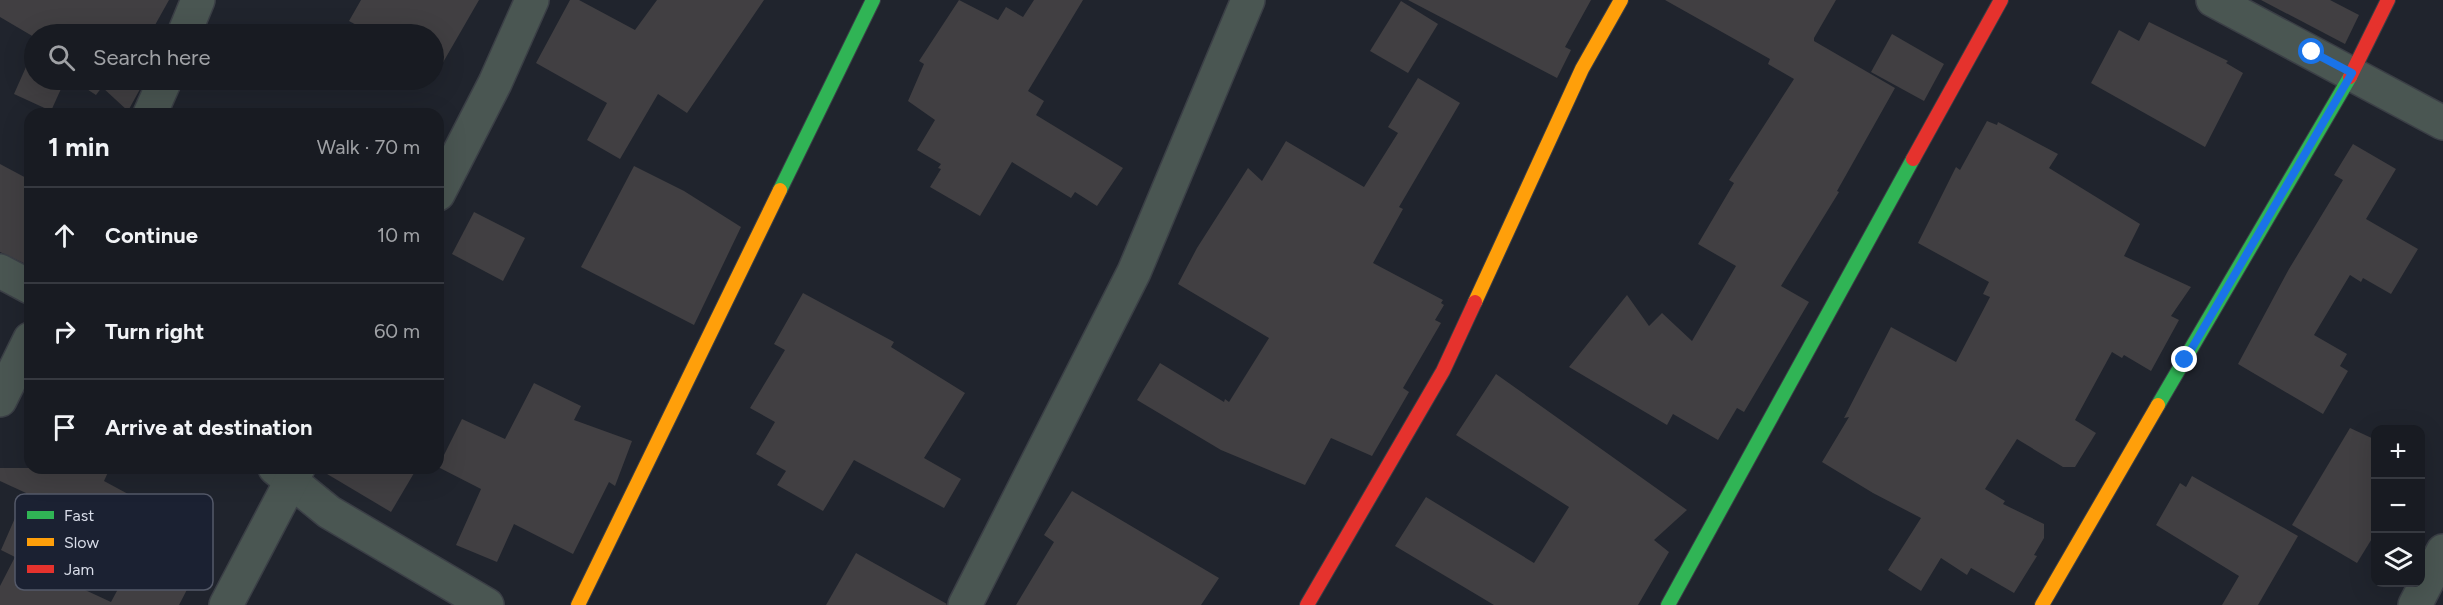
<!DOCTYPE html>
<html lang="en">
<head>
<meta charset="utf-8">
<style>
	:root { --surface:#181b22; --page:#21242a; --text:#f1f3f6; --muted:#9fa1a5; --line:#363940 }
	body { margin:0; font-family:Figtree,sans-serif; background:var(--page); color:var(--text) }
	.controls { position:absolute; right:18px; bottom:18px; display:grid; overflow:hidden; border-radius:12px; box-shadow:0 6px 24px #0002 }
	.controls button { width:54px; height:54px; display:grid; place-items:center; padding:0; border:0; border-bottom:2px solid var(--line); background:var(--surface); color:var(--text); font:30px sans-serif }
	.stop { position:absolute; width:18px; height:18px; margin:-14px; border:4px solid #1a73e8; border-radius:50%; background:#fff }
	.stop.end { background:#1a73e8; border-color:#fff; box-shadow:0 2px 6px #0008 }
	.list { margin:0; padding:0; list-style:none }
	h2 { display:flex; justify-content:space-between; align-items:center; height:78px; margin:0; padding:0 24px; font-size:26px }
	h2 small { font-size:20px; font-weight:400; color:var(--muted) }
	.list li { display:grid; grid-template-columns:39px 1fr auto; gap:18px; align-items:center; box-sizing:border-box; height:96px; padding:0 24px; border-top:2px solid var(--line) }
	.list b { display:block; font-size:22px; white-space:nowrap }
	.list em { font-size:20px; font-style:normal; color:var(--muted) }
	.icon { flex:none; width:33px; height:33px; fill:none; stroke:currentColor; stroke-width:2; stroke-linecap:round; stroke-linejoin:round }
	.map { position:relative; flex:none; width:2443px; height:605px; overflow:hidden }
	.search { position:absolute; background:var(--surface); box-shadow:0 6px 24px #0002; left:24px; top:24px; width:420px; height:66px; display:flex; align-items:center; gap:15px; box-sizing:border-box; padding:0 21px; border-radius:33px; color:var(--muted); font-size:22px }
	.panel { position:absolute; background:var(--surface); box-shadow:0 6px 24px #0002; left:24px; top:108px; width:420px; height:366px; border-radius:18px }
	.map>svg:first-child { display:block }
	.building { fill:#413f42 }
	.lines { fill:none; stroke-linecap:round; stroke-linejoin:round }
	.street-casing { stroke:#3b3f46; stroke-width:36 }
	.fast-casing { stroke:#3b3f46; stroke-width:16 }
	.slow-casing { stroke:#3b3f46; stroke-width:16 }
	.jam-casing { stroke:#3b3f46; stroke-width:16 }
	.street { stroke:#4a5652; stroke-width:33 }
	.fast { stroke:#30b455; stroke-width:14 }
	.slow { stroke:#ff9f0a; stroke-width:14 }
	.jam { stroke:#e5322d; stroke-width:14 }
	.route { stroke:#1a73e8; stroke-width:8 }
	.key { fill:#1b2132; stroke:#545969; stroke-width:1.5 }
	.key-label { font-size:16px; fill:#d8dce8 }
</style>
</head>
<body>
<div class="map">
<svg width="2443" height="605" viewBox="0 0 2443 605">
	<rect width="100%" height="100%" fill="#20242d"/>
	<!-- building -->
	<g class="building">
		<polygon points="0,0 169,0 150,34 34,34 34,37 0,17"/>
		<polygon points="361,0 479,0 434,78 434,34 373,34 349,21"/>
		<polygon points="570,0 579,0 635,30 657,0 764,0 687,113 658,94 620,159 587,140 607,103 536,63"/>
		<polygon points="959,0 998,20 1006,7 1023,17 1034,0 1083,0 1028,91 1044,101 1036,115 1123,168 1097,206 1075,192 1071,198 1012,162 980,216 930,187 941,169 938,168 941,164 917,150 935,120 908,101 924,64 919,61"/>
		<polygon points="1408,0 1591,0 1565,47 1571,50 1557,78"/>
		<polygon points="1665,0 1836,0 1814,38 1814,41 1895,88 1837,191 1839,192 1781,286 1809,302 1744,412 1737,408 1718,440 1673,414 1667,425 1569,367 1627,295 1649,326 1662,313 1692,341 1736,266 1698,244 1734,183 1729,180 1794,79 1768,64 1770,59"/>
		<polygon points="2261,0 2330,0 2359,15 2345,44"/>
		<polygon points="1401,1 1438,24 1408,73 1370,51"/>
		<polygon points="2149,22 2228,61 2226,63 2243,73 2205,147 2091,83 2119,30 2139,41"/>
		<polygon points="1892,34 1944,64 1924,101 1871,72"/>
		<polygon points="34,49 34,80 65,80 51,111 14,94"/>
		<polygon points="1418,78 1460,103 1399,207 1403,209 1373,263 1443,300 1441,303 1444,305 1435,320 1441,323 1403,388 1409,392 1372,456 1331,438 1305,485 1221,450 1137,400 1160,363 1224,402 1225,399 1229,402 1269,338 1178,284 1197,248 1248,168 1262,181 1286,141 1364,187 1398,133 1388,127"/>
		<polygon points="73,80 145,80 128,111 102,87 96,95"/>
		<polygon points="1987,121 1997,125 1998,122 2058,154 2049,168 2140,224 2124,256 2191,287 2171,316 2179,320 2151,371 2124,355 2122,358 2112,352 2075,420 2096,433 2075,467 2063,467 2017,439 1985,489 2005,501 2003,504 2044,524 2044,538 2034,555 2037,556 2014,593 1971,568 1967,575 1941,558 1921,591 1888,570 1921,518 1873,493 1822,462 1849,417 1844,418 1891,327 1956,362 1990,297 1983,294 1989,282 1918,243 1956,167 1960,170"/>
		<polygon points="2353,144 2396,169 2366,219 2418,249 2391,294 2363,278 2361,282 2350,275 2314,335 2347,354 2340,366 2348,371 2323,414 2238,364 2289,269 2343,180 2334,175"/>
		<polygon points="0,164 30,180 30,266 0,252"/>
		<polygon points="634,166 684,191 741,227 694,325 581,267"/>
		<polygon points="474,212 525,238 503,281 452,254"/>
		<polygon points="803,293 894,342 891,347 965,393 924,458 961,479 944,508 854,460 823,511 777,485 786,471 756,454 775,422 750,408 785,350 774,344"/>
		<polygon points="1496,374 1687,510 1654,540 1669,552 1638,605 1494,605 1395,546 1426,497 1534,563 1569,507 1456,435"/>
		<polygon points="534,383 581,406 574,420 632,441 615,486 609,482 573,554 514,524 497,562 456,545 481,489 438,467 462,419 505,439"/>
		<polygon points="2350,428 2376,440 2376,532 2357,563 2292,525"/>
		<polygon points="0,468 110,468 104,481 154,508 136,542 88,517 57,577 111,602 139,550 193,578 179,605 0,605 0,586 15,557 1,550 26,493 0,481"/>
		<polygon points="317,468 417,468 391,512"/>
		<polygon points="2192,476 2298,536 2258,605 2222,605 2239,576 2156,525 2180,483 2186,487"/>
		<polygon points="1072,491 1219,578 1201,605 1016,605 1054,542 1044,535"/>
		<polygon points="856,553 947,604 946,605 826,605"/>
	</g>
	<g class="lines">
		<!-- street casing -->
		<g class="street-casing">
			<g id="street">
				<polyline points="2213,0 2443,123"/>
				<polyline points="184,34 198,0"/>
				<polyline points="150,114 165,80"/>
				<polyline points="438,194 495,83 532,0"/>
				<polyline points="0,271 30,287"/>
				<polyline points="0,400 30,339"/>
				<polyline points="275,468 329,512 487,605"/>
				<polyline points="226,605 298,468"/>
				<polyline points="965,605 1134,272 1248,0"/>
				<polyline points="2415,605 2443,551"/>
			</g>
		</g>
		<!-- fast casing -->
		<g class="fast-casing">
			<g id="fast">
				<polyline points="780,190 873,0"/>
				<polyline points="2158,405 2350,77"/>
				<polyline points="1668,605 1913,159"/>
			</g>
		</g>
		<!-- slow casing -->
		<g class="slow-casing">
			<g id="slow">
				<polyline points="1475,302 1582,69 1621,0"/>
				<polyline points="578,605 780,190"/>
				<polyline points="2042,605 2158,405"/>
			</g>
		</g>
		<!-- jam casing -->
		<g class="jam-casing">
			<g id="jam">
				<polyline points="2350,77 2388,0"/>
				<polyline points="1913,159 2001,0"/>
				<polyline points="1307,605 1443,371 1475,302"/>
			</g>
		</g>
		<!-- street -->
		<use href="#street" class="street"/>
		<!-- fast -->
		<use href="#fast" class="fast"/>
		<!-- slow -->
		<use href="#slow" class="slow"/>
		<!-- jam -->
		<use href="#jam" class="jam"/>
	</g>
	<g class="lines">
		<!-- route -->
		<polyline class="route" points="2185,360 2352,73 2312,52"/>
	</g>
	<!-- legend -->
	<rect x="15" y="494" width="198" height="96" rx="9" class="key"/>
	<rect x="27" y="511" width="27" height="8" fill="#30b455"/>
	<rect x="27" y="538" width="27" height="8" fill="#ff9f0a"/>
	<rect x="27" y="565" width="27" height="8" fill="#e5322d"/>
	<g class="key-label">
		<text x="64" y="521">Fast</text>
		<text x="64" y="548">Slow</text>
		<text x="64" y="575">Jam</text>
	</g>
</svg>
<div class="controls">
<button>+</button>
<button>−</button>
<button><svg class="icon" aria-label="layers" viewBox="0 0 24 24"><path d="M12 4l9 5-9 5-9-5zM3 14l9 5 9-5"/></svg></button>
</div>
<div class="stop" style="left:2312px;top:52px"></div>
<div class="stop end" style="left:2185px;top:360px"></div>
<div class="search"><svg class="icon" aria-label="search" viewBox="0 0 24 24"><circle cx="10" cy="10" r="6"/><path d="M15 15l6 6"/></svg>Search here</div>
<section class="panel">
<h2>1 min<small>Walk · 70 m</small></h2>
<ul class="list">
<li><svg class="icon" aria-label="ahead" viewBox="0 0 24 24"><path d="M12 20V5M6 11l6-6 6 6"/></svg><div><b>Continue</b></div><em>10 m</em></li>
<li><svg class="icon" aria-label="right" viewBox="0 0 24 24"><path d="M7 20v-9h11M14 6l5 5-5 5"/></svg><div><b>Turn right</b></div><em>60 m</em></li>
<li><svg class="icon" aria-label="arrive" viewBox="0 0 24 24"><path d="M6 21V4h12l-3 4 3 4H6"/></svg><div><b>Arrive at destination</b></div></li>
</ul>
</section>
</div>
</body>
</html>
